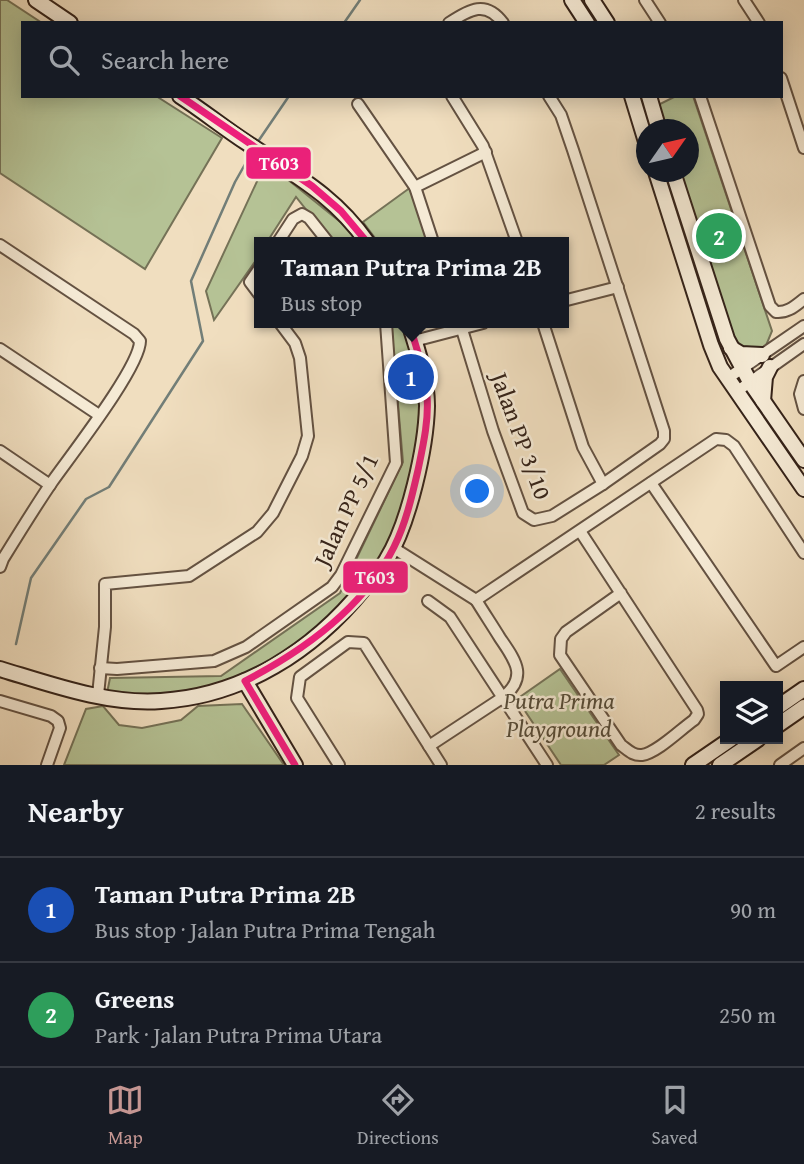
<!DOCTYPE html>
<html lang="en">
<head>
<meta charset="utf-8">
<style>
	:root { --surface:#171b24; --page:#242831; --text:#f1f3f6; --muted:#9ea1a6; --line:#363941; --accent:#c59692 }
	body { margin:0; font-family:"Gentium Book Plus",serif; background:var(--page); color:var(--text) }
	.controls { position:absolute; right:21px; bottom:21px; display:grid; overflow:hidden; border-radius:0px; box-shadow:0 4px 18px #0003 }
	.controls button { width:63px; height:63px; display:grid; place-items:center; padding:0; border:0; border-bottom:2px solid var(--line); background:var(--surface); color:var(--text); font:35px sans-serif }
	.compass { position:absolute; left:636px; top:119px; width:63px; height:63px; border-radius:50%; background:var(--surface); box-shadow:0 4px 18px #0003; rotate:56deg }
	.you { position:absolute; left:478px; top:492px; width:24px; height:24px; margin:-18px; border:5px solid #fff; border-radius:50%; background:#1a73e8; box-shadow:0 0 0 10px #1a73e833 }
	.badge { display:grid; place-items:center; width:46px; height:46px; border-radius:50%; background:var(--accent); color:#fff; font-size:23px; font-weight:700 }
	.pin { position:absolute; translate:-50% -50%; border:4px solid #fff; box-shadow:0 2px 7px #0006 }
	.popup { position:absolute; left:254px; top:237px; width:315px; height:91px; box-sizing:border-box; display:grid; place-content:center; border-radius:0px; background:var(--surface); filter:drop-shadow(0 2px 5px #0005); font-size:23px; white-space:nowrap; color:var(--muted) }
	.popup b { font-size:26px; color:var(--text) }
	.popup::after { content:''; position:absolute; left:50%; top:100%; margin-left:-14px; border:14px solid transparent; border-top-color:var(--surface) }
	.list { margin:0; padding:0; list-style:none }
	h2 { display:flex; justify-content:space-between; align-items:center; height:91px; margin:0; padding:0 28px; font-size:30px }
	h2 small { font-size:23px; font-weight:400; color:var(--muted) }
	.list li { display:grid; grid-template-columns:46px 1fr auto; gap:21px; align-items:center; box-sizing:border-box; height:105px; padding:0 28px; border-top:2px solid var(--line) }
	.list b { display:block; font-size:26px; white-space:nowrap }
	.list p { margin:0; font-size:23px; white-space:nowrap; color:var(--muted) }
	.list em { font-size:23px; font-style:normal; color:var(--muted) }
	.icon { flex:none; width:38px; height:38px; fill:none; stroke:currentColor; stroke-width:2; stroke-linecap:round; stroke-linejoin:round }
	.map { position:relative; flex:none; width:804px; height:765px; overflow:hidden }
	.search { position:absolute; background:var(--surface); box-shadow:0 4px 18px #0003; left:21px; right:21px; top:21px; height:77px; display:flex; align-items:center; gap:18px; box-sizing:border-box; padding:0 24px; border-radius:0px; color:var(--muted); font-size:26px }
	.sheet { height:301px; background:var(--surface) }
	nav { display:flex; justify-content:space-around; align-items:center; box-sizing:border-box; height:98px; border-top:2px solid var(--line); background:var(--surface); font-size:19px; color:var(--muted) }
	nav a { display:grid; justify-items:center; gap:4px }
	nav .on { color:var(--accent) }
	.map>svg:first-child { display:block }
	.green { fill:#b5c295; stroke:#757257; stroke-width:2 }
	.lines { fill:none; stroke-linecap:round; stroke-linejoin:round }
	.stream { stroke:#727e78; stroke-width:2.5 }
	.street-casing { stroke:#645242; stroke-width:14 }
	.secondary-casing { stroke:#352319; stroke-width:18 }
	.street { stroke:#f5ead5; stroke-width:10 }
	.secondary { stroke:#f5ead5; stroke-width:14 }
	.bus-1-casing { stroke:#f5ead5; stroke-width:12 }
	.bus-1 { stroke:#ed207b; stroke-width:7 }
	.labels { text-anchor:middle; stroke-width:5; stroke-linejoin:round; paint-order:stroke }
	.street-label { font-size:24px; fill:#352319; stroke:#f5ead5 }
	.park-label { font-size:24px; font-style:italic; fill:#554b38; stroke:#f5ead5 }
	.line-badge { stroke:#f5ead5; stroke-width:2.5 }
	.badge-label { font-size:19px; text-anchor:middle; font-weight:bold; fill:#fff }
</style>
</head>
<body>
<div class="map">
<svg width="804" height="765" viewBox="0 0 804 765">
	<rect width="100%" height="100%" fill="#f0debf"/>
	<filter id="stains"><feTurbulence type="fractalNoise" baseFrequency=".00286" numOctaves="4"/><feColorMatrix values="0 0 0 0 .2 0 0 0 0 .09 0 0 0 0 .02 0 0 0 .5 -.17"/></filter>
	<radialGradient id="worn" r=".72"><stop offset=".6" stop-color="#630" stop-opacity="0"/><stop offset="1" stop-color="#630" stop-opacity=".3"/></radialGradient>
	<!-- green -->
	<g class="green">
		<polygon points="0,0 7,0 42,23 23,23 23,96 156,96 222,138 145,269 0,173"/>
		<polygon points="676,96 693,96 772,331 765,348 736,346 678,172 688,172 688,130 665,129 658,105"/>
		<polygon points="266,162 359,237 362,242 332,242 296,197 267,242 259,242 259,256 214,320 206,291"/>
		<polygon points="411,187 429,242 378,242 363,222"/>
		<polygon points="391,323 404,323 415,358 423,409 407,496 383,557 351,597 312,636 272,663 203,691 156,698 107,693 110,678 221,676 340,593 403,462"/>
		<polygon points="560,669 619,755 604,765 561,765 517,699"/>
		<polygon points="242,704 284,765 64,765 86,709 103,706 119,725 142,728 181,720 198,706"/>
	</g>
	<g class="lines">
		<!-- stream -->
		<g class="stream">
			<polyline points="344,23 360,0"/>
			<polyline points="257,143 289,96"/>
			<polyline points="16,644 31,578 86,499 109,487 203,341 191,281 235,182 252,152"/>
		</g>
		<!-- street casing -->
		<g class="street-casing">
			<g id="street">
				<polyline points="645,0 660,23"/>
				<polyline points="744,0 759,23"/>
				<path d="M 449,23 C 470,9 486,0 503,23"/>
				<polyline points="781,78 804,148"/>
				<polyline points="452,96 483,146 517,242"/>
				<path d="M 700,96 L 770,306 L 776,312 C 788,313 795,306 804,299"/>
				<polyline points="358,104 415,187 433,242"/>
				<polyline points="415,187 486,152"/>
				<polyline points="278,242 293,219 302,214 309,218 328,242"/>
				<path d="M 0,245 L 134,334 L 140,341 C 140,367 71,455 52,482 C 35,507 19,533 3,559 L 0,567"/>
				<polyline points="259,269 250,282 259,294"/>
				<polyline points="563,301 618,287"/>
				<polyline points="460,323 493,431 523,513 534,520 552,516 603,484"/>
				<polyline points="543,323 583,447 603,484 660,444 664,439 664,431 573,150 561,115 549,96"/>
				<polyline points="414,341 483,323"/>
				<polyline points="0,349 99,415"/>
				<polyline points="728,378 804,326"/>
				<polyline points="804,381 800,394 804,409"/>
				<polyline points="736,392 804,344"/>
				<polyline points="0,451 50,485"/>
				<polyline points="651,483 776,666 804,647"/>
				<path d="M 580,531 L 697,710 L 698,714 L 694,720 C 681,729 657,753 642,755 C 633,756 628,750 621,745 L 560,655 L 561,639 L 566,632 L 621,593"/>
				<polyline points="392,547 476,600 716,439 726,440 734,446 804,553"/>
				<polyline points="428,601 450,617 547,765"/>
				<polyline points="100,668 117,669 214,661 246,647 332,587 341,575 396,463 386,323"/>
				<polyline points="98,695 105,627 105,584 189,576 257,532 273,513 302,456 308,436 300,358 295,343 280,323"/>
				<polyline points="0,701 51,716 58,721 60,728 47,765"/>
				<path d="M 429,746 L 502,698 C 529,677 515,660 500,638 C 492,625 484,613 476,600"/>
				<polyline points="339,765 297,698 300,677 348,642 364,643 441,765"/>
				<polyline points="780,765 804,748"/>
			</g>
		</g>
		<!-- secondary casing -->
		<g class="secondary-casing">
			<g id="secondary">
				<polyline points="36,0 70,23"/>
				<polyline points="572,0 587,23"/>
				<polyline points="592,0 607,23"/>
				<path d="M 180,96 C 203,111 224,128 247,143 C 294,175 333,194 367,242"/>
				<polyline points="632,96 646,142"/>
				<polyline points="649,96 659,130"/>
				<polyline points="656,172 711,345 720,367 804,489"/>
				<polyline points="673,172 727,339 750,382 804,460"/>
				<polyline points="731,348 741,354 762,355"/>
				<polyline points="763,401 765,377 770,367"/>
				<path d="M 0,669 C 50,684 107,705 161,701 C 243,696 313,651 364,588 C 371,579 381,570 387,559 C 409,523 426,448 427,406 C 427,378 417,348 409,323"/>
				<polyline points="245,681 295,765"/>
				<polyline points="778,707 804,689"/>
				<polyline points="778,725 804,707"/>
				<polyline points="693,765 731,739"/>
				<polyline points="720,765 758,739"/>
			</g>
		</g>
		<!-- street -->
		<use href="#street" class="street"/>
		<!-- secondary -->
		<use href="#secondary" class="secondary"/>
		<!-- bus-1 casing -->
		<g class="bus-1-casing">
			<g id="bus-1">
				<polyline points="180,96 312,186 341,211 367,242"/>
				<path d="M 295,765 L 245,681 C 303,651 364,607 394,547 C 406,523 412,496 418,470 C 423,446 429,420 427,396 C 425,371 416,347 409,323"/>
			</g>
		</g>
		<!-- bus-1 -->
		<use href="#bus-1" class="bus-1"/>
	</g>
	<g class="labels">
		<!-- street labels -->
		<g class="street-label">
			<text transform="translate(521 436) rotate(70)" y="8">Jalan PP 3/10</text>
			<text transform="translate(346 510) rotate(-65)" y="8">Jalan PP 5/1</text>
		</g>
		<!-- park labels -->
		<g class="park-label">
			<text x="559" y="709">Putra Prima<tspan x="559" dy="28">Playground</tspan></text>
		</g>
	</g>
	<g class="line-badge">
		<rect x="245" y="146" width="67" height="34" rx="7" fill="#ed207b"/>
		<rect x="342" y="560" width="67" height="34" rx="7" fill="#ed207b"/>
	</g>
	<g class="badge-label">
		<text x="279" y="170">T603</text>
		<text x="375" y="584">T603</text>
	</g>
	<rect width="100%" height="100%" filter="url(#stains)"/>
	<rect width="100%" height="100%" fill="url(#worn)"/>
</svg>
<div class="controls">
<button><svg class="icon" aria-label="layers" viewBox="0 0 24 24"><path d="M12 4l9 5-9 5-9-5zM3 14l9 5 9-5"/></svg></button>
</div>
<svg class="compass" viewBox="-18 -18 36 36"><path d="M0-13l5 13h-10z" fill="#e53935"/><path d="M0 13l5-13h-10z" fill="#9ea1a6"/></svg>
<div class="you"></div>
<div class="pin badge" style="left:411px;top:377px;background:#1a4fb4">1</div>
<div class="popup"><b>Taman Putra Prima 2B</b>Bus stop</div>
<div class="pin badge" style="left:719px;top:236px;background:#2e9e5b">2</div>
<div class="search"><svg class="icon" aria-label="search" viewBox="0 0 24 24"><circle cx="10" cy="10" r="6"/><path d="M15 15l6 6"/></svg>Search here</div>
</div>
<section class="sheet">
<h2>Nearby<small>2 results</small></h2>
<ul class="list">
<li><span class="badge" style="background:#1a4fb4">1</span><div><b>Taman Putra Prima 2B</b><p>Bus stop · Jalan Putra Prima Tengah</p></div><em>90 m</em></li>
<li><span class="badge" style="background:#2e9e5b">2</span><div><b>Greens</b><p>Park · Jalan Putra Prima Utara</p></div><em>250 m</em></li>
</ul>
</section>
<nav>
<a class="on"><svg class="icon" aria-label="map" viewBox="0 0 24 24"><path d="M3 6l6-2 6 2 6-2v14l-6 2-6-2-6 2zM9 4v14M15 6v14"/></svg>Map</a>
<a><svg class="icon" aria-label="directions" viewBox="0 0 24 24"><path d="M12 3l9 9-9 9-9-9zM9 14v-3h6M13 9l2 2-2 2"/></svg>Directions</a>
<a><svg class="icon" aria-label="saved" viewBox="0 0 24 24"><path d="M7 4h10v16l-5-4-5 4z"/></svg>Saved</a>
</nav>
</body>
</html>
